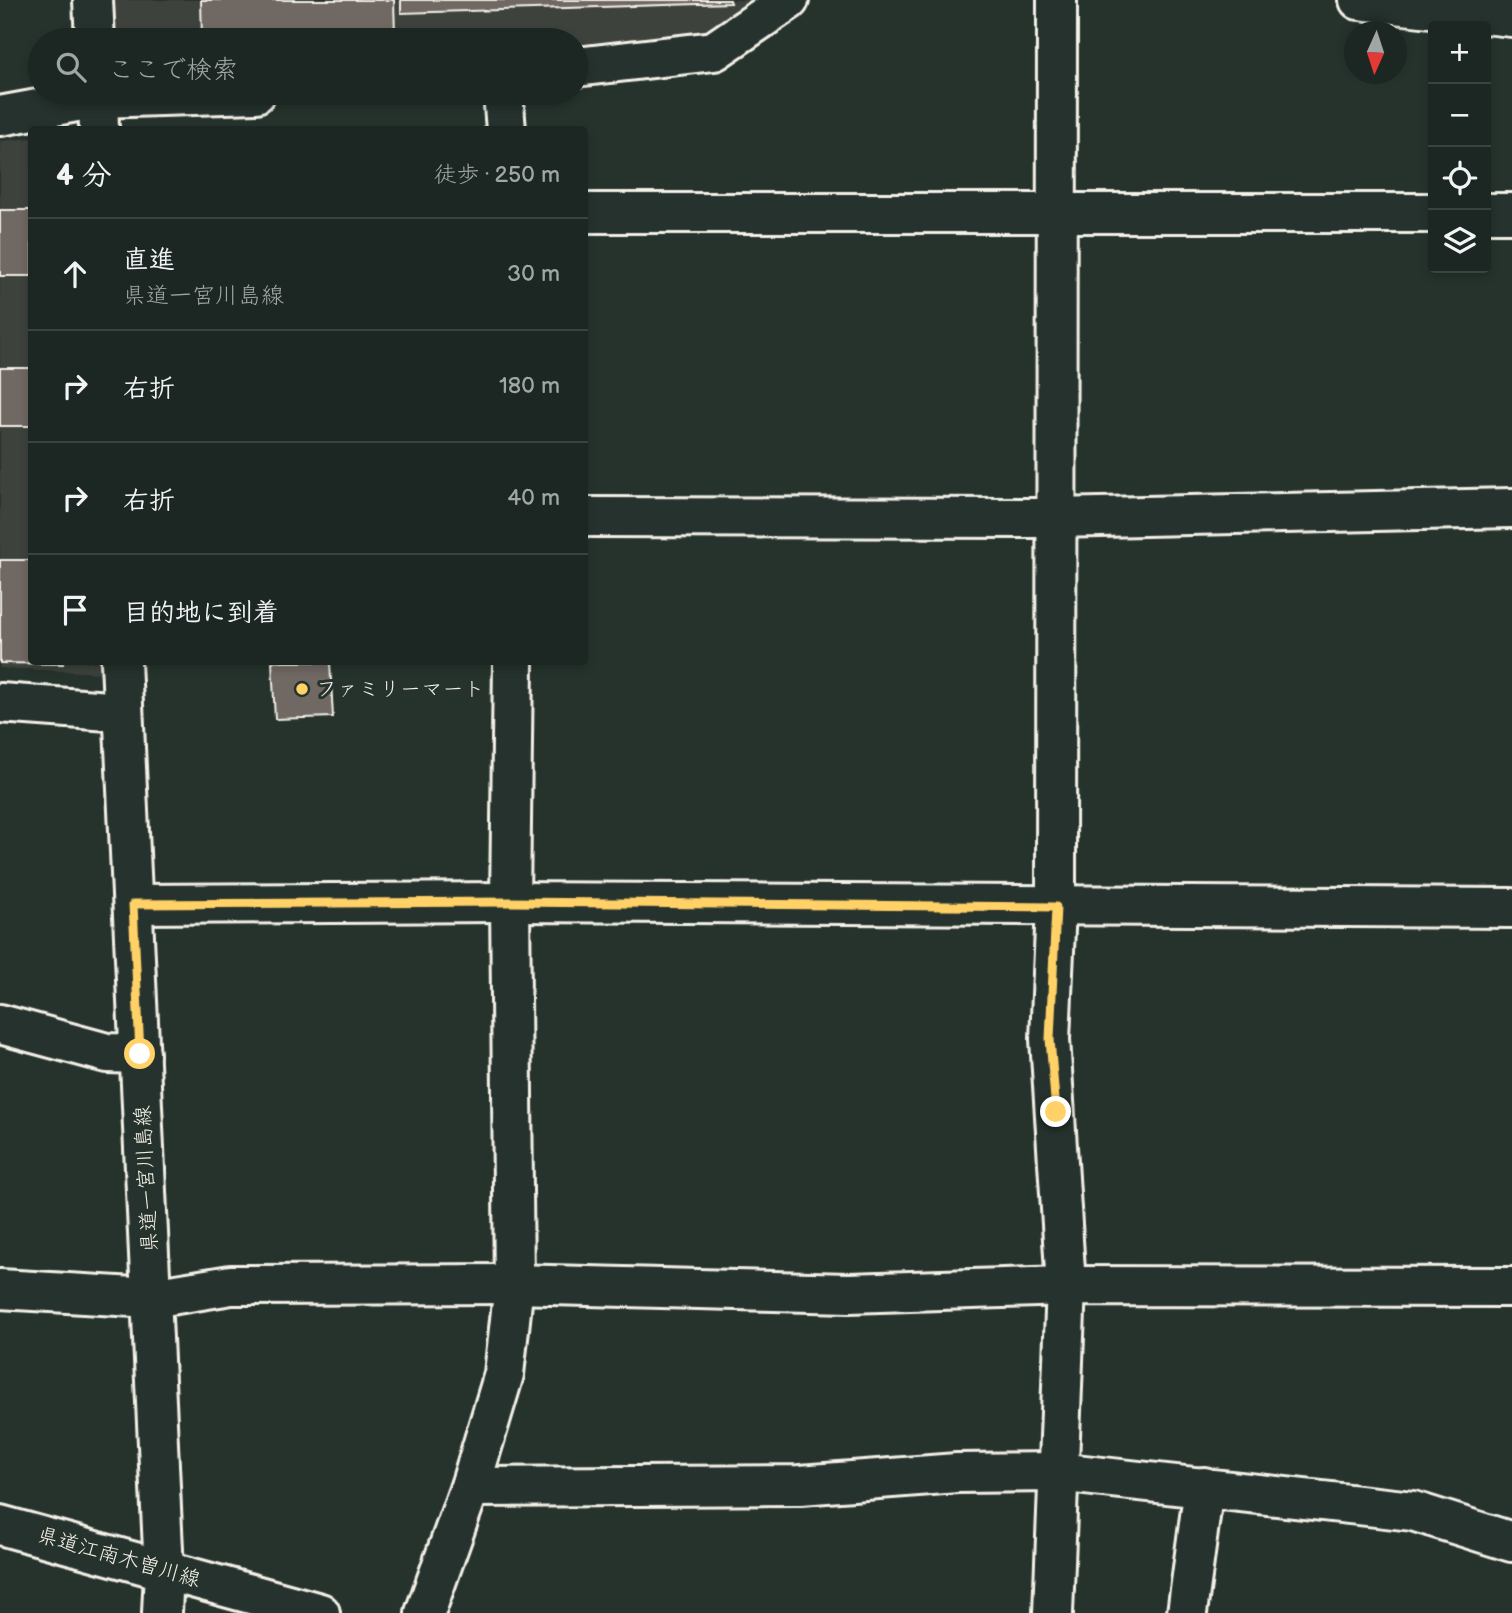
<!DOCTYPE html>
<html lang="ja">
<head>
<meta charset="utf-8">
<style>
	:root { --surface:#1c2622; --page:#252e2a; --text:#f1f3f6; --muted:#a0a5a5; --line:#3a4340 }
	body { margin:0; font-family:"Balsamiq Sans","Klee One",sans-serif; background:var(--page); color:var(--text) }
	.controls { position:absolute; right:21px; top:21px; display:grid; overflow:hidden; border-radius:7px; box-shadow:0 4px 10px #0003 }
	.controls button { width:63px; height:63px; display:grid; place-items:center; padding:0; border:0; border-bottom:2px solid var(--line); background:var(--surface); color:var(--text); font:35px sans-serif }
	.compass { position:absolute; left:1344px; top:21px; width:63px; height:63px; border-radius:50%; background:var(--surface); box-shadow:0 4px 10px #0003; rotate:183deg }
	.stop { position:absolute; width:21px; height:21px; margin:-16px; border:5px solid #ffd166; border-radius:50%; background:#fff }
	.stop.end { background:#ffd166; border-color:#fff; box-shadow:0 2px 7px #0008 }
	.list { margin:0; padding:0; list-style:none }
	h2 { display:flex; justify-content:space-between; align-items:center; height:91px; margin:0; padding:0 28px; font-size:30px }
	h2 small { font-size:23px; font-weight:400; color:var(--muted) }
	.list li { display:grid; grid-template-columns:46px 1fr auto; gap:21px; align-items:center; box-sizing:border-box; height:112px; padding:0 28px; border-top:2px solid var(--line) }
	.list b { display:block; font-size:26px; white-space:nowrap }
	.list p { margin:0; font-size:23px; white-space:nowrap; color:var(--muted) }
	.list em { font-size:23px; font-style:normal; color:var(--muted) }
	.icon { flex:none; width:38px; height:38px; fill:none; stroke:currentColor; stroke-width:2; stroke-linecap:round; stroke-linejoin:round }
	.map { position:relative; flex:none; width:1512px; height:1613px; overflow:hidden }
	.search { position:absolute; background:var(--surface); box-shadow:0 4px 10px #0003; left:28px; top:28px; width:560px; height:77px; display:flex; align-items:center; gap:18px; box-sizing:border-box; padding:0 24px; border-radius:38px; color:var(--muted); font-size:26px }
	.panel { position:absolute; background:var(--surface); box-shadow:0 4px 10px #0003; left:28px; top:126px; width:560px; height:539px; border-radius:7px }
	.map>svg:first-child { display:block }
	.built { fill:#3c433d }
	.building { fill:#706763; stroke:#f4f1e8; stroke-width:2 }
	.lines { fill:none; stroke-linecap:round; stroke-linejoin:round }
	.minor-casing { stroke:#f4f1e8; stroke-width:44 }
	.major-casing { stroke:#f4f1e8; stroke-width:44 }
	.minor { stroke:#26332d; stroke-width:38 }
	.major { stroke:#26332d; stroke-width:38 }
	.route { stroke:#ffd166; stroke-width:9 }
	.poi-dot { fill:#ffd166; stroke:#26332d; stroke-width:2.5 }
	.labels { text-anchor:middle; stroke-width:6; stroke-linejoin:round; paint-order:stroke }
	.poi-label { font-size:21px; fill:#f4f1e8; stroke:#26332d; text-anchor:start }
	.street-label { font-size:21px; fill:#f4f1e8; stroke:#26332d }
</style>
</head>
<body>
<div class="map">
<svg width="1512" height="1613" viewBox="0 0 1512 1613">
	<rect width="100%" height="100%" fill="#26332d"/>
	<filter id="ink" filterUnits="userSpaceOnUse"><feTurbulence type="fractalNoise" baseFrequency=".0143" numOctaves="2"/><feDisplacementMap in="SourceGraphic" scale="14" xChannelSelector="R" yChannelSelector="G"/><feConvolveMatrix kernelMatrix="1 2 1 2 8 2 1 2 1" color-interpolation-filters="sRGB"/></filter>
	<g filter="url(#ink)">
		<!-- built -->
		<g class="built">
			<polygon points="112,0 749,0 713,33 576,52 576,40 113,40"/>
			<polygon points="31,138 32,662 105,662 105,673 0,668 0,141"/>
		</g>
		<!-- building -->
		<g class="building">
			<polygon points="201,0 394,0 395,34 202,39"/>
			<polygon points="401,0 730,0 731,3 401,13"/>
			<rect x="0" y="210" width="32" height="66"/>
			<rect x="0" y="368" width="32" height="58"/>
			<polygon points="0,560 32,560 32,662 64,664 0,663"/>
			<polygon points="272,662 330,662 333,717 275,719"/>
		</g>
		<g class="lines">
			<!-- minor casing -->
			<g class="minor-casing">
				<g id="minor">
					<polyline points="1359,0 1512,17"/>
					<polyline points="576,67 714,51 789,0"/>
					<polyline points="503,93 506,130"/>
					<polyline points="0,116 98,98 256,93"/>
					<polyline points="584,213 1433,213"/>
					<polyline points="1486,213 1512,213"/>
					<polyline points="584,517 1055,518 1512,508"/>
					<polyline points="0,703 123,712"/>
					<polyline points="133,904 510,902 1512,908"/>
					<polyline points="0,1024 107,1053 140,1054"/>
					<polyline points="0,1289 152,1298 231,1285 514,1284 849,1293 1066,1286 1512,1287"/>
					<polyline points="470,1487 800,1485 957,1473 1057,1472 1413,1511 1512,1542"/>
					<polyline points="425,1613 470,1487 504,1374 514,1284 510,902 513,662"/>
					<polyline points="1053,1613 1066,1286 1050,1039 1056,907 1057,0"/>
					<polyline points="1187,1613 1204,1487"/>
				</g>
			</g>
			<!-- major casing -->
			<g class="major-casing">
				<g id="major">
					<polyline points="93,0 95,40"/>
					<polyline points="98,93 99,130"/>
					<polyline points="121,662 164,1571 162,1613"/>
					<polyline points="0,1525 320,1613"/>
				</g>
			</g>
			<!-- minor -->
			<use href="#minor" class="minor"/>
			<!-- major -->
			<use href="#major" class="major"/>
		</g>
	</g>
	<g class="lines" filter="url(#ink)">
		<!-- route -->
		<polyline class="route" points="140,1054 133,904 510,902 1056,907 1050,1039 1056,1112"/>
	</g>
	<!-- markers -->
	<circle class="poi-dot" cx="302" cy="689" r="7"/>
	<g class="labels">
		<!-- poi labels -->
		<g class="poi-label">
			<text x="316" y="696">ファミリーマート</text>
		</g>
		<!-- street labels -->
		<g class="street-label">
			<text transform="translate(146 1179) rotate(-93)" y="7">県道一宮川島線</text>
			<text transform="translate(119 1557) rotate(16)" y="7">県道江南木曽川線</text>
		</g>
	</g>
</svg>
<div class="controls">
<button>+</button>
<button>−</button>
<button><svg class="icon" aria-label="locate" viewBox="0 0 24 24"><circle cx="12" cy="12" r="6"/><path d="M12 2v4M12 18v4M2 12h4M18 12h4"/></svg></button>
<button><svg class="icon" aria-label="layers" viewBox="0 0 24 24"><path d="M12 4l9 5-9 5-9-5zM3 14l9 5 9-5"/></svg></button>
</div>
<svg class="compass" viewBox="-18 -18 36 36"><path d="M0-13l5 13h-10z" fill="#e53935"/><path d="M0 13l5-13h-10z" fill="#a0a5a5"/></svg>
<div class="stop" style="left:140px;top:1054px"></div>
<div class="stop end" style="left:1056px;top:1112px"></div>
<div class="search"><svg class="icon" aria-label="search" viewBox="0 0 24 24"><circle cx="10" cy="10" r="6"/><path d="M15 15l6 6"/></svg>ここで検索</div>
<section class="panel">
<h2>4 分<small>徒歩 · 250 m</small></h2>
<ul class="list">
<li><svg class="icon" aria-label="ahead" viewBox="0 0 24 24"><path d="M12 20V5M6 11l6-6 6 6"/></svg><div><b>直進</b><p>県道一宮川島線</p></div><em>30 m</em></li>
<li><svg class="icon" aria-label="right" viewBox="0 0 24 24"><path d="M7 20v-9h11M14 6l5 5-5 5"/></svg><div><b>右折</b></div><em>180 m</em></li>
<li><svg class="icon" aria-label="right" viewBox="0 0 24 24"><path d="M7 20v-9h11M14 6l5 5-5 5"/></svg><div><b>右折</b></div><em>40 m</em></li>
<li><svg class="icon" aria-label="arrive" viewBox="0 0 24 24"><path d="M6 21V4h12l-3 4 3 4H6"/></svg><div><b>目的地に到着</b></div></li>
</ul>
</section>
</div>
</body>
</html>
